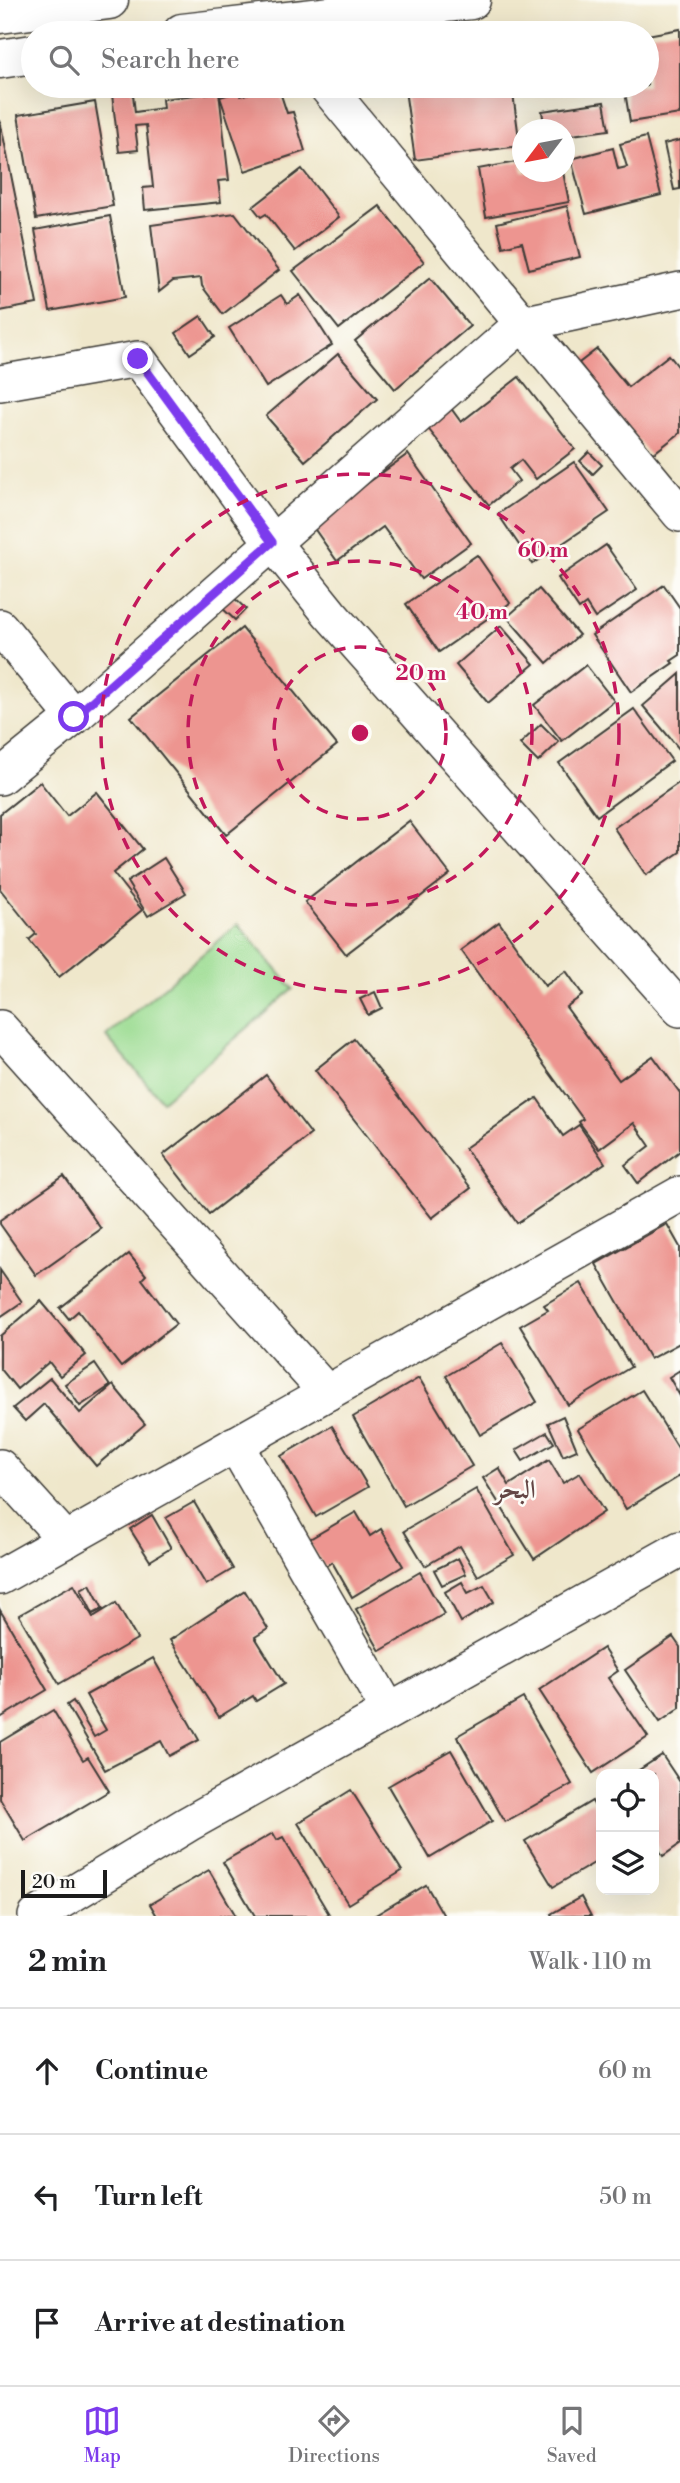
<!DOCTYPE html>
<html lang="en">
<head>
<meta charset="utf-8">
<style>
	:root { --surface:#fff; --page:#f2f2f2; --text:#202124; --muted:#757577; --line:#e0e0e0; --accent:#7c3aed }
	body { margin:0; font-family:"Libre Bodoni",Amiri,serif; background:var(--page); color:var(--text) }
	.controls { position:absolute; right:21px; bottom:21px; display:grid; overflow:hidden; border-radius:14px; box-shadow:0 7px 28px #0002 }
	.controls button { width:63px; height:63px; display:grid; place-items:center; padding:0; border:0; border-bottom:2px solid var(--line); background:var(--surface); color:var(--text); font:35px sans-serif }
	.compass { position:absolute; left:512px; top:119px; width:63px; height:63px; border-radius:50%; background:var(--surface); box-shadow:0 7px 28px #0002; rotate:238deg }
	.scale { position:absolute; left:21px; bottom:18px; width:86px; box-sizing:border-box; padding-left:7px; border:4px solid #1c1c1c; border-top:0; font-size:19px; line-height:24px; white-space:nowrap; color:#1c1c1c; -webkit-text-stroke:5px #fdfcf7; paint-order:stroke }
	.stop { position:absolute; width:21px; height:21px; margin:-16px; border:5px solid #7c3aed; border-radius:50%; background:#fff }
	.stop.end { background:#7c3aed; border-color:#fff; box-shadow:0 2px 7px #0008 }
	.list { margin:0; padding:0; list-style:none }
	h2 { display:flex; justify-content:space-between; align-items:center; height:91px; margin:0; padding:0 28px; font-size:30px }
	h2 small { font-size:23px; font-weight:400; color:var(--muted) }
	.list li { display:grid; grid-template-columns:46px 1fr auto; gap:21px; align-items:center; box-sizing:border-box; height:126px; padding:0 28px; border-top:2px solid var(--line) }
	.list b { display:block; font-size:26px; white-space:nowrap }
	.list em { font-size:23px; font-style:normal; color:var(--muted) }
	.icon { flex:none; width:38px; height:38px; fill:none; stroke:currentColor; stroke-width:2; stroke-linecap:round; stroke-linejoin:round }
	.map { position:relative; flex:none; width:680px; height:1916px; overflow:hidden }
	.search { position:absolute; background:var(--surface); box-shadow:0 7px 28px #0002; left:21px; right:21px; top:21px; height:77px; display:flex; align-items:center; gap:18px; box-sizing:border-box; padding:0 24px; border-radius:38px; color:var(--muted); font-size:26px }
	.sheet { height:469px; background:var(--surface) }
	nav { display:flex; justify-content:space-around; align-items:center; box-sizing:border-box; height:98px; border-top:2px solid var(--line); background:var(--surface); font-size:19px; color:var(--muted) }
	nav a { display:grid; justify-items:center; gap:4px }
	nav .on { color:var(--accent) }
	.map>svg:first-child { display:block }
	.green { fill:#9bdc92; stroke:#5c7c57; stroke-width:2 }
	.building { fill:#ed9590 }
	.lines { fill:none; stroke-linecap:round; stroke-linejoin:round }
	.minor-casing { stroke:#3c3a36; stroke-width:38 }
	.tertiary-casing { stroke:#3c3a36; stroke-width:41 }
	.minor { stroke:#fff; stroke-width:35 }
	.tertiary { stroke:#fff; stroke-width:38 }
	.route { stroke:#7c3aed; stroke-width:9 }
	.ring { fill:none; stroke:#c2185b; stroke-width:3.5; stroke-dasharray:12 9 }
	.labels { text-anchor:middle; stroke-width:5; stroke-linejoin:round; paint-order:stroke }
	.neighbourhood-label { font-size:26px; font-weight:bold; fill:#654645; stroke:#fdfcf7 }
	.centre { fill:#c2185b; stroke:#fdfcf7; stroke-width:3.5 }
	.ring-label { font-size:21px; text-anchor:middle; font-weight:bold; fill:#c2185b; stroke:#fdfcf7; stroke-width:5; stroke-linejoin:round; paint-order:stroke }
</style>
</head>
<body>
<div class="map">
<svg width="680" height="1916" viewBox="0 0 680 1916">
	<rect width="100%" height="100%" fill="#fdfcf7"/>
	<filter id="ink" filterUnits="userSpaceOnUse"><feTurbulence type="fractalNoise" baseFrequency=".0143" numOctaves="2"/><feDisplacementMap in="SourceGraphic" scale="14" xChannelSelector="R" yChannelSelector="G"/><feConvolveMatrix kernelMatrix="1 2 1 2 8 2 1 2 1" color-interpolation-filters="sRGB"/></filter>
	<filter id="wash" filterUnits="userSpaceOnUse"><feTurbulence type="fractalNoise" baseFrequency=".00686" numOctaves="4" result="noise"/><feDisplacementMap in="SourceGraphic" scale="28" xChannelSelector="R" yChannelSelector="G"/><feGaussianBlur stdDeviation="1.57" result="paint"/><feColorMatrix in="noise" values="0 0 0 0 0 0 0 0 0 0 0 0 0 0 0 0 0 1.4 0 .05"/><feComposite in="paint" operator="in"/></filter>
	<g filter="url(#wash)">
		<rect width="100%" height="100%" fill="#efe7cb"/>
		<!-- green -->
		<polygon class="green" points="238,924 293,989 162,1101 106,1036"/>
		<g id="blocks">
			<!-- building -->
			<g class="building">
				<polygon points="680,29 680,114 630,122 624,86 647,86 647,35"/>
				<polygon points="111,86 132,86 135,112 163,108 162,99 219,92 229,180 218,181 221,202 145,210 143,188 153,187 146,125 135,126 138,150 119,152"/>
				<polygon points="270,86 278,86 287,113 293,112 305,151 245,171 220,97 240,91 241,96"/>
				<polygon points="432,86 512,86 520,146 415,160 405,90"/>
				<polygon points="95,102 113,206 36,219 18,115"/>
				<polygon points="604,102 609,130 564,136 564,130 545,130 542,111"/>
				<polygon points="0,120 37,304 0,311"/>
				<polygon points="646,137 661,195 586,214 571,159 613,148 618,169 627,167 620,144"/>
				<polygon points="680,140 680,189 674,190 664,144"/>
				<polygon points="522,161 522,172 563,172 569,202 486,217 478,169"/>
				<polygon points="302,169 339,217 295,251 266,214 261,217 253,207"/>
				<polygon points="380,206 424,262 339,329 293,271"/>
				<polygon points="567,206 580,257 529,269 522,242 503,247 497,223"/>
				<polygon points="235,213 279,270 223,314 202,286 201,278 173,281 159,292 151,225"/>
				<polygon points="110,216 125,297 50,311 35,230"/>
				<polygon points="430,278 470,326 395,389 355,341"/>
				<polygon points="281,295 287,304 300,295 332,345 266,387 229,328"/>
				<polygon points="201,316 215,337 190,354 176,333"/>
				<polygon points="597,349 628,387 669,355 680,369 680,433 650,456 579,363"/>
				<polygon points="338,354 377,399 305,461 266,416"/>
				<polygon points="519,377 575,449 536,479 521,460 510,469 519,481 489,505 426,426 450,407 461,422"/>
				<polygon points="589,452 602,465 593,474 580,461"/>
				<polygon points="408,454 471,543 421,579 383,527 337,561 311,524"/>
				<polygon points="574,462 609,512 532,564 498,514"/>
				<polygon points="606,545 637,590 595,618 586,604 579,609 558,578"/>
				<polygon points="477,555 510,603 439,652 406,604"/>
				<polygon points="664,585 680,608 680,655 671,661 673,663 631,692 592,635"/>
				<polygon points="539,589 579,635 547,663 507,617"/>
				<polygon points="232,596 246,609 235,620 221,607"/>
				<polygon points="501,626 534,664 488,703 456,665"/>
				<polygon points="242,628 337,745 226,835 131,717"/>
				<polygon points="586,665 614,701 562,741 534,705"/>
				<polygon points="680,674 680,750 643,706"/>
				<polygon points="634,709 672,761 597,816 559,763"/>
				<polygon points="541,724 559,742 538,762 520,744"/>
				<polygon points="40,782 67,816 97,792 143,849 113,873 142,910 59,977 29,940 36,934 0,889 0,814"/>
				<polygon points="680,782 680,852 646,875 614,828"/>
				<polygon points="409,821 450,874 346,954 305,902"/>
				<polygon points="164,858 186,893 148,916 127,882"/>
				<polygon points="499,922 545,986 566,971 583,995 566,1007 619,1080 653,1056 680,1093 680,1151 638,1183 625,1165 650,1146 634,1123 599,1149 579,1122 583,1119 461,950"/>
				<polygon points="375,992 382,1008 368,1015 360,999"/>
				<polygon points="354,1039 471,1188 432,1218 315,1070"/>
				<polygon points="266,1075 311,1134 209,1214 163,1155"/>
				<polygon points="537,1098 563,1136 579,1125 605,1163 517,1223 465,1148"/>
				<polygon points="64,1176 101,1229 36,1275 0,1224 0,1220"/>
				<polygon points="667,1224 680,1247 680,1343 650,1359 596,1264"/>
				<polygon points="129,1254 146,1275 142,1279 176,1324 121,1367 78,1311 69,1319 60,1308"/>
				<polygon points="0,1270 22,1302 0,1317"/>
				<polygon points="581,1283 631,1367 568,1405 520,1326 548,1310 544,1305"/>
				<polygon points="41,1301 86,1355 60,1376 49,1362 17,1389 0,1368 0,1336"/>
				<polygon points="502,1343 537,1402 480,1435 446,1376"/>
				<polygon points="95,1364 110,1386 80,1406 65,1384"/>
				<polygon points="680,1370 680,1396 669,1377"/>
				<polygon points="50,1378 80,1413 113,1385 145,1424 96,1466 44,1404 25,1421 13,1408"/>
				<polygon points="419,1378 472,1466 404,1506 353,1417"/>
				<polygon points="642,1390 680,1451 680,1476 626,1509 578,1429"/>
				<polygon points="563,1416 577,1450 563,1456 548,1423"/>
				<polygon points="332,1426 368,1487 316,1517 281,1456"/>
				<polygon points="547,1432 554,1443 523,1461 516,1450"/>
				<polygon points="549,1460 563,1483 580,1473 604,1512 534,1559 483,1478 499,1468 509,1485"/>
				<polygon points="476,1489 514,1555 478,1576 460,1546 425,1566 404,1531"/>
				<polygon points="194,1502 233,1569 206,1585 166,1518"/>
				<polygon points="356,1512 370,1536 381,1529 403,1566 352,1597 332,1562 324,1567 308,1540"/>
				<polygon points="152,1515 171,1548 150,1561 130,1529"/>
				<polygon points="458,1558 466,1574 442,1585 434,1570"/>
				<polygon points="420,1572 444,1614 380,1651 356,1609"/>
				<polygon points="462,1582 468,1593 484,1585 494,1602 461,1622 445,1592"/>
				<polygon points="74,1584 93,1617 116,1603 137,1639 59,1684 19,1615"/>
				<polygon points="90,1584 103,1609 93,1614 81,1589"/>
				<polygon points="245,1591 268,1629 255,1637 284,1684 256,1701 253,1696 219,1717 170,1640"/>
				<polygon points="0,1610 47,1690 0,1718"/>
				<polygon points="673,1637 680,1647 680,1708 660,1722 625,1670"/>
				<polygon points="603,1648 618,1671 608,1678 648,1737 593,1773 539,1690"/>
				<polygon points="153,1658 199,1740 169,1756 161,1741 105,1770 67,1705 73,1701 94,1737 106,1730 86,1695"/>
				<polygon points="523,1698 572,1784 505,1822 457,1736"/>
				<polygon points="53,1710 83,1760 88,1757 109,1791 25,1841 0,1799 0,1742"/>
				<polygon points="451,1750 492,1821 430,1858 388,1786"/>
				<polygon points="662,1755 680,1782 680,1844 663,1856 654,1842 654,1774 633,1774"/>
				<polygon points="351,1790 402,1871 348,1904 298,1823"/>
				<polygon points="592,1801 601,1817 601,1859 553,1887 525,1841"/>
				<polygon points="273,1833 277,1840 283,1837 329,1914 325,1916 255,1916 223,1862"/>
				<polygon points="209,1870 236,1916 157,1916 150,1904"/>
				<polygon points="426,1885 444,1916 374,1916"/>
				<polygon points="581,1897 591,1916 552,1916 551,1914"/>
			</g>
		</g>
	</g>
	<g filter="url(#ink)">
		<use href="#blocks" fill-opacity="0" stroke="#3c3a36" stroke-width="2"/>
		<g class="lines">
			<!-- minor casing -->
			<g class="minor-casing">
				<g id="minor">
					<polyline points="326,86 680,514"/>
					<polyline points="0,383 138,359 272,542 330,614 680,1009"/>
					<polyline points="0,627 74,717"/>
					<polyline points="0,777 74,717 522,324 680,290"/>
					<polyline points="0,1028 327,1393"/>
					<polyline points="235,1444 389,1711"/>
					<polyline points="0,1467 66,1540"/>
					<polyline points="0,1577 680,1194"/>
					<polyline points="36,1916 188,1824 680,1549"/>
				</g>
			</g>
			<!-- tertiary casing -->
			<g class="tertiary-casing">
				<g id="tertiary">
					<polyline points="0,14 109,0"/>
					<polyline points="182,33 471,0"/>
					<polyline points="0,59 33,54"/>
				</g>
			</g>
			<!-- minor -->
			<use href="#minor" class="minor"/>
			<!-- tertiary -->
			<use href="#tertiary" class="tertiary"/>
		</g>
	</g>
	<g class="lines" filter="url(#ink)">
		<!-- route -->
		<polyline class="route" points="74,717 272,542 138,359"/>
	</g>
	<!-- distance rings -->
	<g class="ring">
		<circle cx="360" cy="733" r="86"/>
		<circle cx="360" cy="733" r="172"/>
		<circle cx="360" cy="733" r="259"/>
	</g>
	<g class="labels">
		<!-- neighbourhood labels -->
		<g class="neighbourhood-label">
			<text x="515" y="1498">البحر</text>
		</g>
	</g>
	<circle cx="360" cy="733" r="10" class="centre"/>
	<g class="ring-label">
		<text x="543" y="557">60 m</text>
		<text x="482" y="619">40 m</text>
		<text x="421" y="680">20 m</text>
	</g>
</svg>
<div class="controls">
<button><svg class="icon" aria-label="locate" viewBox="0 0 24 24"><circle cx="12" cy="12" r="6"/><path d="M12 2v4M12 18v4M2 12h4M18 12h4"/></svg></button>
<button><svg class="icon" aria-label="layers" viewBox="0 0 24 24"><path d="M12 4l9 5-9 5-9-5zM3 14l9 5 9-5"/></svg></button>
</div>
<svg class="compass" viewBox="-18 -18 36 36"><path d="M0-13l5 13h-10z" fill="#e53935"/><path d="M0 13l5-13h-10z" fill="#757577"/></svg>
<div class="scale">20 m</div>
<div class="stop" style="left:74px;top:717px"></div>
<div class="stop end" style="left:138px;top:359px"></div>
<div class="search"><svg class="icon" aria-label="search" viewBox="0 0 24 24"><circle cx="10" cy="10" r="6"/><path d="M15 15l6 6"/></svg>Search here</div>
</div>
<section class="sheet">
<h2>2 min<small>Walk · 110 m</small></h2>
<ul class="list">
<li><svg class="icon" aria-label="ahead" viewBox="0 0 24 24"><path d="M12 20V5M6 11l6-6 6 6"/></svg><div><b>Continue</b></div><em>60 m</em></li>
<li><svg class="icon" aria-label="left" viewBox="0 0 24 24"><path d="M17 20v-9H6M10 6l-5 5 5 5"/></svg><div><b>Turn left</b></div><em>50 m</em></li>
<li><svg class="icon" aria-label="arrive" viewBox="0 0 24 24"><path d="M6 21V4h12l-3 4 3 4H6"/></svg><div><b>Arrive at destination</b></div></li>
</ul>
</section>
<nav>
<a class="on"><svg class="icon" aria-label="map" viewBox="0 0 24 24"><path d="M3 6l6-2 6 2 6-2v14l-6 2-6-2-6 2zM9 4v14M15 6v14"/></svg>Map</a>
<a><svg class="icon" aria-label="directions" viewBox="0 0 24 24"><path d="M12 3l9 9-9 9-9-9zM9 14v-3h6M13 9l2 2-2 2"/></svg>Directions</a>
<a><svg class="icon" aria-label="saved" viewBox="0 0 24 24"><path d="M7 4h10v16l-5-4-5 4z"/></svg>Saved</a>
</nav>
</body>
</html>
